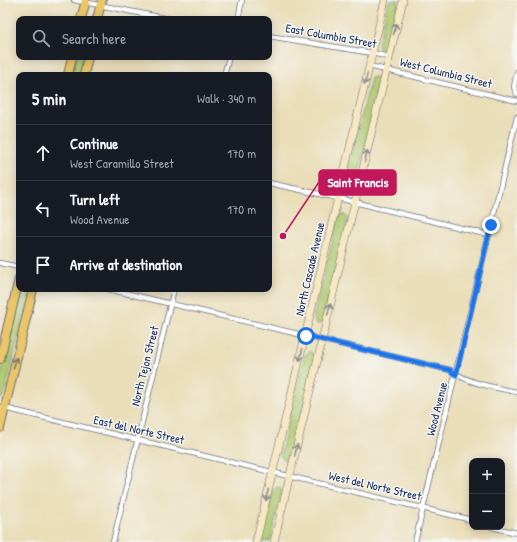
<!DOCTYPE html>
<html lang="en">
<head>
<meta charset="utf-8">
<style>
	:root { --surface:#171b24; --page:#242831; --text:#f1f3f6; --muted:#9ea1a6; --line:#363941 }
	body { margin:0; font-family:"Patrick Hand",sans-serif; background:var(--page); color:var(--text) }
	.controls { position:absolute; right:12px; bottom:12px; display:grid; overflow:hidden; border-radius:8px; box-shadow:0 2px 10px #0003 }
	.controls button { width:36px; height:36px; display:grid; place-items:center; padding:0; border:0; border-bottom:1px solid var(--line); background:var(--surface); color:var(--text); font:20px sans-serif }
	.stop { position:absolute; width:12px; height:12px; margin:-9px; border:3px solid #1a73e8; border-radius:50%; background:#fff }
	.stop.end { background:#1a73e8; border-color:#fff; box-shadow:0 1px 4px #0008 }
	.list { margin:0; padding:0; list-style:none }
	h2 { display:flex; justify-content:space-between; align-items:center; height:52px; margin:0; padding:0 16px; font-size:17px }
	h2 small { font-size:13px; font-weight:400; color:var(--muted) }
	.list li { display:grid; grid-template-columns:26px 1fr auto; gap:12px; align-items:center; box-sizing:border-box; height:56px; padding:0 16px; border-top:1px solid var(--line) }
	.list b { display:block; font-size:15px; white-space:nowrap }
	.list p { margin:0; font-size:13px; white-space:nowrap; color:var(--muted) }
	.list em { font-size:13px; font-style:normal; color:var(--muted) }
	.icon { flex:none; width:22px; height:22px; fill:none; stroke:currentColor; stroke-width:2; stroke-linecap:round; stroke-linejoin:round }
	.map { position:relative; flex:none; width:517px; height:542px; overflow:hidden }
	.search { position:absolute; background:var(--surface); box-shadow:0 2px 10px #0003; left:16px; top:16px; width:256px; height:44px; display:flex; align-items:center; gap:10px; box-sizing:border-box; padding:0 14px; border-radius:8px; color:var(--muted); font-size:15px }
	.panel { position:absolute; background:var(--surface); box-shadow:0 2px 10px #0003; left:16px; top:72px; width:256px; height:220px; border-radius:8px }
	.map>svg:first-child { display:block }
	.green { fill:#afc96e; stroke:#657c66 }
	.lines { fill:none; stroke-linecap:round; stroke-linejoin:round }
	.minor-casing { stroke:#636c7e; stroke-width:6 }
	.secondary-casing { stroke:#636c7e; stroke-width:8 }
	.primary-casing { stroke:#636c7e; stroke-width:10 }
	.minor { stroke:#fff; stroke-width:4.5 }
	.secondary { stroke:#f7e8c3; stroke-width:7 }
	.primary { stroke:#ebc669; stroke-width:8 }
	.oneway { stroke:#898c90 }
	.oneway2 { stroke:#797363 }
	.route { stroke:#1a73e8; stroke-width:5 }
	.labels { text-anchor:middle; stroke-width:3; stroke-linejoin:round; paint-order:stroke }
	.street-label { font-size:12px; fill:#1b2f5e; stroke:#f6f6f2 }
	.leader { fill:none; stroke:#c2185b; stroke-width:1.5 }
	.callout-dot { fill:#c2185b; stroke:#f6f6f2; stroke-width:1.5 }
	.callout { fill:#c2185b; stroke:#c2185b; stroke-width:1.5 }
	.callout-label { font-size:13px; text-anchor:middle; font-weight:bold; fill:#fff }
</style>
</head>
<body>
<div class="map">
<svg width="517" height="542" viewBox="0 0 517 542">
	<rect width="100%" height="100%" fill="#f6f6f2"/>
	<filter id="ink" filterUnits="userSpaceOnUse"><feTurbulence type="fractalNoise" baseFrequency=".025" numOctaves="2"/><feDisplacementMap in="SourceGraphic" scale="8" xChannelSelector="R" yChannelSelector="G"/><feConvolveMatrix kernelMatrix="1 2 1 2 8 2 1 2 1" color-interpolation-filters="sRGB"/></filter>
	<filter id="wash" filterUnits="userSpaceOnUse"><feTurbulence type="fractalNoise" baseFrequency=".012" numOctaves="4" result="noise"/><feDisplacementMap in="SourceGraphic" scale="16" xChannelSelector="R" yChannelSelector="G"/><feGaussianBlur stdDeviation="0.9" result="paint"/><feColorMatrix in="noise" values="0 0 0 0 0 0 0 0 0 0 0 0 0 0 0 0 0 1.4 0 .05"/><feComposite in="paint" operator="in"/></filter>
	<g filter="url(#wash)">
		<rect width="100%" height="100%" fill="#eadeb9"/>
		<!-- green -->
		<g class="green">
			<path d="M 389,0 L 399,0 L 388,48 L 383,51 C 379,50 378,48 378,44 Z"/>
			<polygon points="76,57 85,57 81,75 72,75"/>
			<polygon points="373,77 378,78 380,82 356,185 350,187 347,185 345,183 371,78"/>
			<polygon points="341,214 345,215 348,219 323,322 319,324 316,323 313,318 338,217"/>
			<polygon points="21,289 30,289 4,396 2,398 0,399 0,377"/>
			<polygon points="310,351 315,356 291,458 285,460 280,456 305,355"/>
			<polygon points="277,487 280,488 282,492 270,542 260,542 273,490"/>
		</g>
	</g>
	<g filter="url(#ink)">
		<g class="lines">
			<!-- minor casing -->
			<g class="minor-casing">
				<g id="minor">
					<polyline points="74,0 169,19"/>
					<polyline points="238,19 242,0"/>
					<polyline points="269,36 372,53 389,57"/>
					<polyline points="369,66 517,101"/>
					<polyline points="517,72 514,87 517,94"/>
					<polyline points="224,75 229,57"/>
					<polyline points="269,183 338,198 489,235"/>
					<polyline points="0,263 19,267"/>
					<path d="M 108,289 L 450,370 C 467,383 496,388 517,392"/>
					<polyline points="0,407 472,520"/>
					<polyline points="492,527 517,533"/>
					<polyline points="113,542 174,289"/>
					<polyline points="415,542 517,117"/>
				</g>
			</g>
			<!-- secondary casing -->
			<g class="secondary-casing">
				<g id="secondary">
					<polyline points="256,542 385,0"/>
					<polyline points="274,542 403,0"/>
				</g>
			</g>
			<!-- primary casing -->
			<g class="primary-casing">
				<g id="primary">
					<polyline points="81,19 86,0"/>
					<polyline points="97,19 102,0"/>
					<polyline points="68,75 72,57"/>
					<polyline points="84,75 88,57"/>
					<polyline points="0,359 19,279"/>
					<polyline points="0,428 33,289"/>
				</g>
			</g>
			<!-- minor -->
			<use href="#minor" class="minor"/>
			<!-- secondary -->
			<use href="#secondary" class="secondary"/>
			<!-- primary -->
			<use href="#primary" class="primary"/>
		</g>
		<!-- one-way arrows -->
		<defs><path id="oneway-shaft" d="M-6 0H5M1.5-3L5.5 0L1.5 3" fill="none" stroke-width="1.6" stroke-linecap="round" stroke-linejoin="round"/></defs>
		<g class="oneway">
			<use href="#oneway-shaft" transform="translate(395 29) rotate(-76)"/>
			<use href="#oneway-shaft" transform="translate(366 79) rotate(103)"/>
			<use href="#oneway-shaft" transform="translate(366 156) rotate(-76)"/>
			<use href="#oneway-shaft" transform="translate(329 309) rotate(-77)"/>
			<use href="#oneway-shaft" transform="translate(301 355) rotate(104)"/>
			<use href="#oneway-shaft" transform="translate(296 450) rotate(-77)"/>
			<use href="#oneway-shaft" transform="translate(267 495) rotate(103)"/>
		</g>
		<use class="oneway2" href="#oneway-shaft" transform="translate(15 363) rotate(-76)"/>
	</g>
	<g class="lines" filter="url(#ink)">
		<!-- route -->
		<polyline class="route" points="306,336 450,370 456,375 491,225"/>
	</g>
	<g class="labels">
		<!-- street labels -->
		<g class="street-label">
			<text transform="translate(331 36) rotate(10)" y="4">East Columbia Street</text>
			<text transform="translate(446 73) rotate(14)" y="4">West Columbia Street</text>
			<text transform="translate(310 269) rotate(-77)" y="4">North Cascade Avenue</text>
			<text transform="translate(145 366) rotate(-76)" y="4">North Tejon Street</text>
			<text transform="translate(437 409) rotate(-76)" y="4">Wood Avenue</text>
			<text transform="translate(139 430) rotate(13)" y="4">East del Norte Street</text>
			<text transform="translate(375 486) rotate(13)" y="4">West del Norte Street</text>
		</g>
	</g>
	<!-- callouts -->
	<path class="leader" d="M283 236L319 182"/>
	<circle class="callout-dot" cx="283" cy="236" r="4"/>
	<rect class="callout" x="319" y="170" width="77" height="25" rx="4"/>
	<g class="callout-label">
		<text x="358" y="187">Saint Francis</text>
	</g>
</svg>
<div class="controls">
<button>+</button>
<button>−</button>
</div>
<div class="stop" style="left:306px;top:336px"></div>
<div class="stop end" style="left:491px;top:225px"></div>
<div class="search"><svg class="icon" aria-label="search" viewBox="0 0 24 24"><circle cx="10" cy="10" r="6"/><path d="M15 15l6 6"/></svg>Search here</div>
<section class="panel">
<h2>5 min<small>Walk · 340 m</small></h2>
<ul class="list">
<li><svg class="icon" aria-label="ahead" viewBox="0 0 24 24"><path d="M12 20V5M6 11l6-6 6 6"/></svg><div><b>Continue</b><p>West Caramillo Street</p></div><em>170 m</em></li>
<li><svg class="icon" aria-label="left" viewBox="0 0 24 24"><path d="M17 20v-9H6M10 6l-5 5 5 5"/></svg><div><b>Turn left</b><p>Wood Avenue</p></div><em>170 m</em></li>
<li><svg class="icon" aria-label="arrive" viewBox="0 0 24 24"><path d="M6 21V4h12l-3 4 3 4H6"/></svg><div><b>Arrive at destination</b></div></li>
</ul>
</section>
</div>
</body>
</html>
